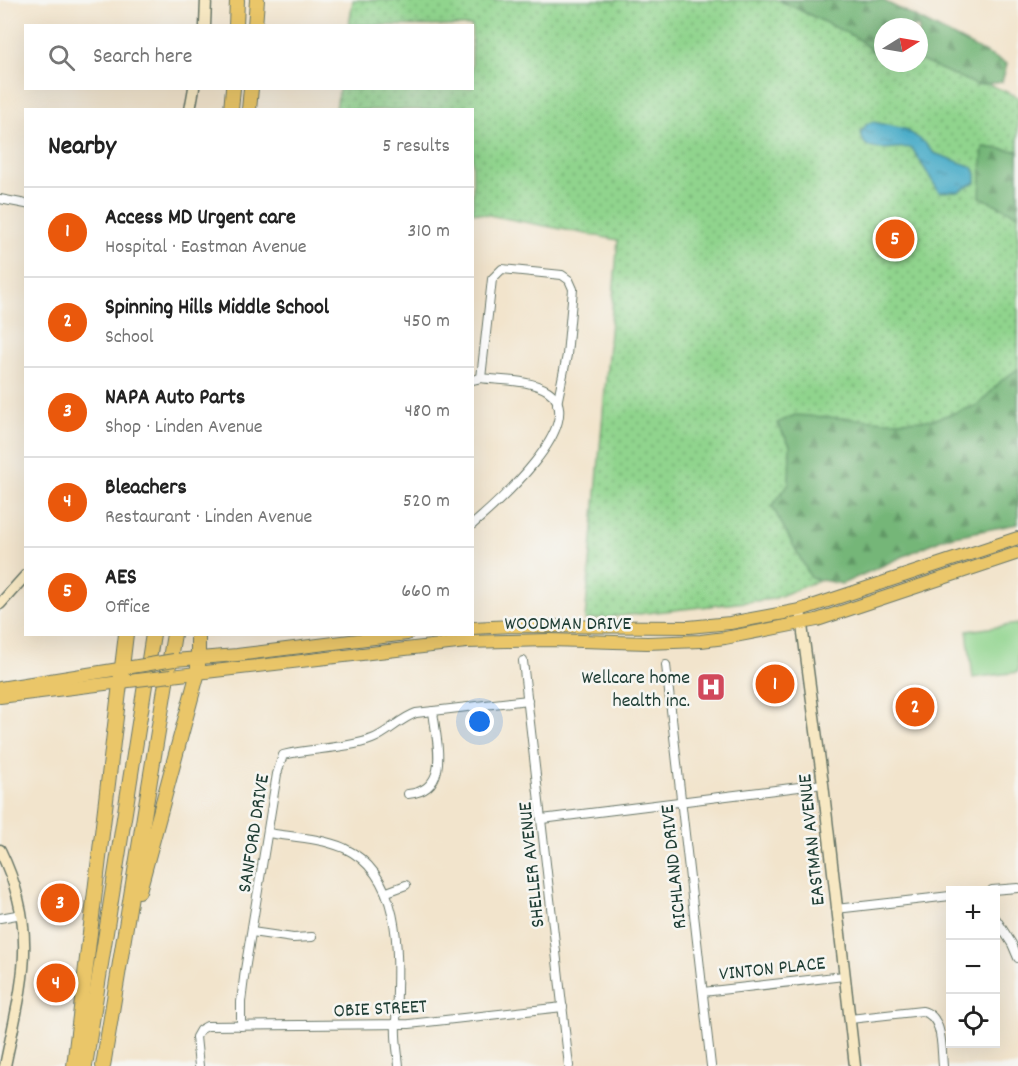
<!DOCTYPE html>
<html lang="en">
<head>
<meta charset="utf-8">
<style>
	:root { --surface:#fff; --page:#f6f6f6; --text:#222; --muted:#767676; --line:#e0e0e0; --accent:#ea580c }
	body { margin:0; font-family:Dekko,sans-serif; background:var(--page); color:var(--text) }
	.controls { position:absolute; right:18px; bottom:18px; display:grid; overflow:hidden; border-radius:0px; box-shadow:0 6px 24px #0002 }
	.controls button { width:54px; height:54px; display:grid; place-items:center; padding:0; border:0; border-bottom:2px solid var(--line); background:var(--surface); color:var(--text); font:30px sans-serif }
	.compass { position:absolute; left:874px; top:18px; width:54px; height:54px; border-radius:50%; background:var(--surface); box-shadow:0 6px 24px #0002; rotate:79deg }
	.you { position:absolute; left:480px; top:722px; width:21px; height:21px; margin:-15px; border:4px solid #fff; border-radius:50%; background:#1a73e8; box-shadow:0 0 0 9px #1a73e833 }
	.badge { display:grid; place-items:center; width:39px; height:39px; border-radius:50%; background:var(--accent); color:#fff; font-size:20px; font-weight:700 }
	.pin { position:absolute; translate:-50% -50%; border:3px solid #fff; box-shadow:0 2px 6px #0006 }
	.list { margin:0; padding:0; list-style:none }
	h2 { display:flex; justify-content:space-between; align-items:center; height:78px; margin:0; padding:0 24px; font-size:26px }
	h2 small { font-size:20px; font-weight:400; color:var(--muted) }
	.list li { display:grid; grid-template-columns:39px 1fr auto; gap:18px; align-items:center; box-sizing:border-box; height:90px; padding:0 24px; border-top:2px solid var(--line) }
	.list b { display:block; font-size:22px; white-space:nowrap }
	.list p { margin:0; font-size:20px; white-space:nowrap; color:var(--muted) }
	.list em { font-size:20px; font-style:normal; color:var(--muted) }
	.icon { flex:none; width:33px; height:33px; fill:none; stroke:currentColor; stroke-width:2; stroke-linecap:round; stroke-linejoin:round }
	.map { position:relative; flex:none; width:1018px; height:1066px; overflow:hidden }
	.search { position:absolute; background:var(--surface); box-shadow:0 6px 24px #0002; left:24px; top:24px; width:450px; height:66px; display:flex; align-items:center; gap:15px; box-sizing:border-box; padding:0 21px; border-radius:0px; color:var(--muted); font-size:22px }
	.panel { position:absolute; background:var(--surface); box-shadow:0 6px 24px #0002; left:24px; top:108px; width:450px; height:528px; border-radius:0px }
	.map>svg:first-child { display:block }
	.grass { fill:url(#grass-dots); stroke:#588860; stroke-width:1.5 }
	.forest { fill:url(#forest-firs); stroke:#4a7a56; stroke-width:1.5 }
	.park { fill:#90d48d; stroke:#588860; stroke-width:1.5 }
	.water { fill:url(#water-ripples); stroke:#34747e; stroke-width:1.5 }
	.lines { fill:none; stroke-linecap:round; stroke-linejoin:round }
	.street-casing { stroke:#697769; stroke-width:10 }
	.secondary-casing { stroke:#697769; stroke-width:13 }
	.primary-casing { stroke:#697769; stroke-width:14 }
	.highway-casing { stroke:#697769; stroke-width:16 }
	.street { stroke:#fff; stroke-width:8 }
	.secondary { stroke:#f7e8c3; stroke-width:10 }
	.primary { stroke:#eac669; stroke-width:12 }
	.highway { stroke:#eac669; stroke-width:14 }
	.primary-bridge-casing { stroke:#697769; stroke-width:14; stroke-linecap:butt }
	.primary-bridge { stroke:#eac669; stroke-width:12 }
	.labels { text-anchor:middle; stroke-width:5; stroke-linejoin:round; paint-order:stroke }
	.street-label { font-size:20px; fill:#1f3d34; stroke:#f6f6f2 }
	.poi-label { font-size:20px; fill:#1f3d34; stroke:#f6f6f2; text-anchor:end }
</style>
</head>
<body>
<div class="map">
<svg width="1018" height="1066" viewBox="0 0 1018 1066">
	<defs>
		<pattern id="grass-dots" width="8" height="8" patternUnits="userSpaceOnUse" patternTransform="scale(1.5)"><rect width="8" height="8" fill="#90d48d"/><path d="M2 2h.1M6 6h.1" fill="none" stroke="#75ad74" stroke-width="1.8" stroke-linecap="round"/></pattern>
		<pattern id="forest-firs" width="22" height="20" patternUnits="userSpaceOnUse" patternTransform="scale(1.5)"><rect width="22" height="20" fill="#74b678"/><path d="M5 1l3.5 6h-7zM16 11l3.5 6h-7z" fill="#5f9563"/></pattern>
		<pattern id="water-ripples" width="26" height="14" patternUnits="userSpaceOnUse" patternTransform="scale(1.5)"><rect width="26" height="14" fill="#48acc8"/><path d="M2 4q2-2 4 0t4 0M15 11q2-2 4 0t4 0" fill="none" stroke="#3b8da3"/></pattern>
	</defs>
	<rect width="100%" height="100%" fill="#f6f6f2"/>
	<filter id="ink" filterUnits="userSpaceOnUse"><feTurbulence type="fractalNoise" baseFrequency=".0167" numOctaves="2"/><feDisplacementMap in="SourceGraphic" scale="12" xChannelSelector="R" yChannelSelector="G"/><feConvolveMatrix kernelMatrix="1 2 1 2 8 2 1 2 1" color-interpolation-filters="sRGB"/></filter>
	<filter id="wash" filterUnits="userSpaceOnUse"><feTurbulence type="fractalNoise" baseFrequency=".008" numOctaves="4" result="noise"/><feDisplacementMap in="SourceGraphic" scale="24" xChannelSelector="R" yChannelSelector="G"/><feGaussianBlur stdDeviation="1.35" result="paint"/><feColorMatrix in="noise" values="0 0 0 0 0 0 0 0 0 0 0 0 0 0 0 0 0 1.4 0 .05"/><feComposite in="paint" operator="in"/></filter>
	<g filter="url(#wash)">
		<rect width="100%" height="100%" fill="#f2e4cc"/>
		<!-- grass -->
		<polygon class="grass" points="353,0 830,0 883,38 883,63 919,63 919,54 1018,97 1018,509 977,516 773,599 585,620 618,240 473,212 472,110 336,110 339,89 472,88 472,26 349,25"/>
		<!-- forest -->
		<g class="forest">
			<polygon points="779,0 882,0 1007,64 1002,82 977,85 919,60 919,27 883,27 883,61 857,38"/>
			<polygon points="983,147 1018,151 1018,215 980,197"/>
			<polygon points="1018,369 1018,524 944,538 842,584 811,578 772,506 789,483 790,445 777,423 795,415 887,421 932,420 978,405 1002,380"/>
		</g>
		<!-- park -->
		<polygon class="park" points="1018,624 1018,672 973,678 967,631"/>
		<!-- water -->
		<path class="water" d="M 873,122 L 905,129 L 924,142 L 934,153 L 973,167 L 976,174 L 976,182 L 959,191 L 939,192 L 912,148 C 895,144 863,160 861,132 L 867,124 Z"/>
	</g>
	<g filter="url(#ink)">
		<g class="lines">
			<!-- street casing -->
			<g class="street-casing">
				<g id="street">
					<polyline points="0,199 26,204"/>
					<polyline points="481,378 492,279 502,269 562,275 569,280 573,289 567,355 557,404"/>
					<path d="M 472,380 L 481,378 C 501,381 530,379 548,391 C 592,421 494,506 472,525"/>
					<polyline points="523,661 569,1066"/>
					<polyline points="666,665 711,1066"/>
					<path d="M 408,794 C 452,790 436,741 433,711"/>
					<polyline points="542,819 823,784"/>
					<path d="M 268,833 C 293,837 321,838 344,848 C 408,878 397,966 396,1025 C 395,1039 398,1053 399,1066"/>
					<polyline points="992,890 1018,888"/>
					<polyline points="387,892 406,885"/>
					<polyline points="836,909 950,896"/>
					<polyline points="0,918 22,914"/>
					<polyline points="996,919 1012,944 1018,958"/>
					<polyline points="252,932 293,938 312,937"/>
					<polyline points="703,992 844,976"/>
					<path d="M 850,1019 L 922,1011 C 944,1016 941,1048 943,1066"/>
					<path d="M 241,1026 L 241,1002 L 245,970 L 277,774 L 283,755 C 311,748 346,749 372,739 C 388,733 399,719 416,713 L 528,700"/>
					<polyline points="199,1066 196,1037 200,1030 207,1026 409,1024 563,1007"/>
				</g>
			</g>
			<!-- secondary casing -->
			<g class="secondary-casing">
				<g id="secondary">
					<polyline points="205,26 206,0"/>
					<polyline points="190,110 194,88"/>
					<polyline points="0,604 26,575"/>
					<polyline points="800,610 823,784 855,1066"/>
					<path d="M 0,850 C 40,932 22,982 5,1066"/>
				</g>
			</g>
			<!-- primary casing -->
			<g class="primary-casing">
				<g id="primary">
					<polyline points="472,628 512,626 689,627 730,623 800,610 1018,538"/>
					<polyline points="174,660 237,655 407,634"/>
					<polyline points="171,676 466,642 549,640 647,643 701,641 725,638 817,620 1018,553"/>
					<polyline points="0,688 138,666"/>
					<polyline points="0,697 137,680"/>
				</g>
			</g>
			<!-- highway casing -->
			<g class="highway-casing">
				<g id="highway">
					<polyline points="236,26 237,0"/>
					<polyline points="255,26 257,0"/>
					<polyline points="231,110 233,88"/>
					<polyline points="249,110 251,88"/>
					<polyline points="139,891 198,672 198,634"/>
					<polyline points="74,1066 126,634"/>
					<polyline points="85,1066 153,634"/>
					<polyline points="103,1066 174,634"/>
				</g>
			</g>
			<!-- street -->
			<use href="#street" class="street"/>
			<!-- secondary -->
			<use href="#secondary" class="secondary"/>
			<!-- primary -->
			<use href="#primary" class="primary"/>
			<!-- highway -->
			<use href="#highway" class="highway"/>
			<!-- primary-bridge casing -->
			<g class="primary-bridge-casing">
				<g id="primary-bridge">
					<polyline points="138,666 174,660"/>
					<polyline points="137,680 171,676"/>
				</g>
			</g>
			<!-- primary-bridge -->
			<use href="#primary-bridge" class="primary-bridge"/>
		</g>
	</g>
	<!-- icons -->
	<defs>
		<g id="hospital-square" transform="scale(1.5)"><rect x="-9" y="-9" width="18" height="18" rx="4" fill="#d1495b" stroke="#f6f6f2"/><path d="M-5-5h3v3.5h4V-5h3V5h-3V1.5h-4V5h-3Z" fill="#fff"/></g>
	</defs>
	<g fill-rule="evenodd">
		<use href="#hospital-square" x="711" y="687"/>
	</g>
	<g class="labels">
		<!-- street labels -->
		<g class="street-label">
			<text x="568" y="629">WOODMAN DRIVE</text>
			<text transform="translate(252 833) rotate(-81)" y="7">SANFORD DRIVE</text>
			<text transform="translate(810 840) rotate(-96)" y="7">EASTMAN AVENUE</text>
			<text transform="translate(530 865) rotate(-96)" y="7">SHELLER AVENUE</text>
			<text transform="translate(672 867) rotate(-96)" y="7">RICHLAND DRIVE</text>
			<text transform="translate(772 967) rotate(-6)" y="7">VINTON PLACE</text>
			<text transform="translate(380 1007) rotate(-3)" y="7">OBIE STREET</text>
		</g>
		<!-- poi labels -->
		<g class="poi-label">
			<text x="690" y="683">Wellcare home<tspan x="690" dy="23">health inc.</tspan></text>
		</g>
	</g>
</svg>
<div class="controls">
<button>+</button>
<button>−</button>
<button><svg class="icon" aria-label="locate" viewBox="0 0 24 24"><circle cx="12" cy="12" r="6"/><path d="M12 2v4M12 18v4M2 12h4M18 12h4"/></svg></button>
</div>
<svg class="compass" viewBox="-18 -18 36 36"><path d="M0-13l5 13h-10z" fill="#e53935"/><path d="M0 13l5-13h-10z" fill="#767676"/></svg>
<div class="you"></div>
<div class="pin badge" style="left:775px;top:684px">1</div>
<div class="pin badge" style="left:915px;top:707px">2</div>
<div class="pin badge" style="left:60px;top:903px">3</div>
<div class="pin badge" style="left:56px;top:983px">4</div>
<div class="pin badge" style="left:895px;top:239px">5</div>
<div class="search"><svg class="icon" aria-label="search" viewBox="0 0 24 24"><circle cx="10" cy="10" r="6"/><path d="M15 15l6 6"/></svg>Search here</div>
<section class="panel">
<h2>Nearby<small>5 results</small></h2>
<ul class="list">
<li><span class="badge">1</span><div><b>Access MD Urgent care</b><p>Hospital · Eastman Avenue</p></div><em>310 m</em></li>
<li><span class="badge">2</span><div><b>Spinning Hills Middle School</b><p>School</p></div><em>450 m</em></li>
<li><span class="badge">3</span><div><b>NAPA Auto Parts</b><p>Shop · Linden Avenue</p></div><em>480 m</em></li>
<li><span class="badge">4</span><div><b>Bleachers</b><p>Restaurant · Linden Avenue</p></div><em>520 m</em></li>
<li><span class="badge">5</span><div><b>AES</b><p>Office</p></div><em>660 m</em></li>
</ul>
</section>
</div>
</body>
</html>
